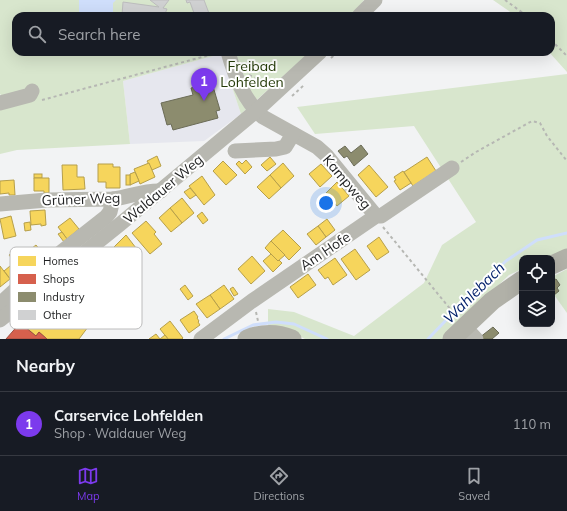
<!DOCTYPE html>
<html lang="en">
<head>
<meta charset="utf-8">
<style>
	:root { --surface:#171b24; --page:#20242c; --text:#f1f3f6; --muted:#9ea1a6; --line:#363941; --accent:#7c3aed }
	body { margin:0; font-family:Mulish,sans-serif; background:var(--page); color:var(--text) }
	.controls { position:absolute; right:12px; bottom:12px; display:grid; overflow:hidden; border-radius:8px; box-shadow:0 4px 16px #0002 }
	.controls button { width:36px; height:36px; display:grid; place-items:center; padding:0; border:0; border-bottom:1px solid var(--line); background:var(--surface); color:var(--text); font:20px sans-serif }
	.you { position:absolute; left:326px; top:203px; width:14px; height:14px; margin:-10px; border:3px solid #fff; border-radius:50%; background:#1a73e8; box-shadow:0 0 0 6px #1a73e833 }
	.badge { display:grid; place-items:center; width:26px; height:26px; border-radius:50%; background:var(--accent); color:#fff; font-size:13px; font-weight:700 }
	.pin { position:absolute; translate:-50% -33px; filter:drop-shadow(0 1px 2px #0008) }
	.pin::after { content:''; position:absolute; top:21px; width:14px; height:12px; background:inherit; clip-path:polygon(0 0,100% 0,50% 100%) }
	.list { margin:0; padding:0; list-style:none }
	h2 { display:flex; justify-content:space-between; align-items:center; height:52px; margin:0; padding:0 16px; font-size:17px }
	h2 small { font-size:13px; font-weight:400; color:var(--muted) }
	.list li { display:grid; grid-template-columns:26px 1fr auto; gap:12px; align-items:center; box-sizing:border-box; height:64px; padding:0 16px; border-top:1px solid var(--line) }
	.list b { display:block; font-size:15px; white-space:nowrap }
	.list p { margin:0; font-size:13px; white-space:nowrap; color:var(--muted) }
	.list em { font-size:13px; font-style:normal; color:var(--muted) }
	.icon { flex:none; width:22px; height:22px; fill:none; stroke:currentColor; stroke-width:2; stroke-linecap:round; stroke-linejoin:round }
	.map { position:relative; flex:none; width:567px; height:339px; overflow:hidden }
	.search { position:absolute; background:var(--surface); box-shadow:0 4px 16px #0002; left:12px; right:12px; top:12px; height:44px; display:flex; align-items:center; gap:10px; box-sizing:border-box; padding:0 14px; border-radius:12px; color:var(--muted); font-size:15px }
	.sheet { height:116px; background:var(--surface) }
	nav { display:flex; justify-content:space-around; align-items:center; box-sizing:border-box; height:56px; border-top:1px solid var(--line); background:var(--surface); font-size:11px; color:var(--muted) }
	nav a { display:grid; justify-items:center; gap:2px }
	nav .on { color:var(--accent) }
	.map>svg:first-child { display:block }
	.built { fill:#e6e7ee }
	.green { fill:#d8e6cd }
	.water { fill:#cfdefb }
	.homes { fill:#f6d55c; stroke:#b69f4a }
	.shops { fill:#d6604d; stroke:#9f4d40 }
	.industry { fill:#8c8c6e; stroke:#6b6c57 }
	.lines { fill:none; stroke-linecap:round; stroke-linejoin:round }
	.stream { stroke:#cfdefb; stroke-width:3 }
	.building { fill:#d0d1d2; stroke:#bdbdbe }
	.path { stroke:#b6b7b3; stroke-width:2; stroke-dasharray:3 3; stroke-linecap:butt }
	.minor { stroke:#b8b8b1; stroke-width:15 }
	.major { stroke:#b1b1a8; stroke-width:19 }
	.labels { text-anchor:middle; stroke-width:4; stroke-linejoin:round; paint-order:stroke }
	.park-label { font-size:14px; fill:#253b08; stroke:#fff }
	.street-label { font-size:14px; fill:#1f2021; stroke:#fff }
	.water-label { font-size:15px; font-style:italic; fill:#04226c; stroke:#fff }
	.key { fill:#fff; stroke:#bcbcbc; stroke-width:1 }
	.key-label { font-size:11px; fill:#1f2021 }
</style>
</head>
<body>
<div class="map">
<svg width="567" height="339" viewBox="0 0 567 339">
	<rect width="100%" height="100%" fill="#f2f3f4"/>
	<!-- built -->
	<polygon class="built" points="224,53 232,87 241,114 204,141 130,144 123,81"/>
	<!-- green -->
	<g class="green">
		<polygon points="0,0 364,0 351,16 16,16 16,52 310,52 241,114 232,87 224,53 123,81 130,144 17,150 0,154 0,100 5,99 0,94"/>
		<polygon points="493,0 567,0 567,72 549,52 551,52 551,16 516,16"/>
		<polygon points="567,74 567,250 548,258 522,258 522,269 509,275 443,339 305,339 291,332 268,327 268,309 294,312 354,336 424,283 442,245 476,222 414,126 315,134 297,107"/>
		<polygon points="567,269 567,313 552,292 552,277"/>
	</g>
	<!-- water -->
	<polygon class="water" points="79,0 116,0 113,3 113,16 79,16"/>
	<!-- homes -->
	<g class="homes">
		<polygon points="157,156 161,166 152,170 147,161"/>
		<polygon points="270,157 276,164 267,171 261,165"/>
		<polygon points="427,157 436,171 413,186 404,172"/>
		<polygon points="246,160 252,167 245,174 236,164 239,161 242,164"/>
		<polygon points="223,161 237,175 226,185 213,171"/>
		<polygon points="149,163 155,177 140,184 134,169"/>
		<polygon points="283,163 294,176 281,188 270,175"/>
		<polygon points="98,164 113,164 113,167 120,167 120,188 106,188 106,182 98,182"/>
		<polygon points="321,164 332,176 320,187 309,174"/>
		<polygon points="62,165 77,165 77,177 84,177 85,189 63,190"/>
		<polygon points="369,165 388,187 376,197 358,175"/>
		<polygon points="403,171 411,183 400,190 394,181 396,180 394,177"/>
		<polygon points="135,172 139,181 130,185 130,174"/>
		<rect x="34" y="174" width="8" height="4"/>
		<rect x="126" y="175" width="4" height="10"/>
		<polygon points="270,175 281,188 269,199 257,187"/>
		<polygon points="202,176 215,195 204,205 189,186"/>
		<polygon points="34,178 49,178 49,193 44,193 44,191 34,191"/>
		<polygon points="14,180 15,195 9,195 9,193 0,194 0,181"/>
		<polygon points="337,182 349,196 337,206 326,193"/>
		<polygon points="190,188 196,195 190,199 184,192"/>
		<polygon points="182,198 194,213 182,223 170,208"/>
		<polygon points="170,208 182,223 171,232 159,218"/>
		<polygon points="45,210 46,225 41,226 41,224 31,225 30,211"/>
		<polygon points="202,212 208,220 203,224 197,216"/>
		<polygon points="11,216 16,236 4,239 0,219"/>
		<polygon points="70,218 79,229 67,239 58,227"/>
		<polygon points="327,219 335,230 326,237 318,226"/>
		<polygon points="146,221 156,232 154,234 162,244 150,254 132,233"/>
		<polygon points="30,222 31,230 25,231 24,223"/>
		<polygon points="318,226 326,237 316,245 307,234"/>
		<polygon points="283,230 301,248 289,260 271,241"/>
		<polygon points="62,232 67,239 64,242 58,234"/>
		<polygon points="126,235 136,248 120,259 112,249"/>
		<polygon points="379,237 389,252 377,260 367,246"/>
		<polygon points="271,241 285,255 278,261 265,248"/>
		<polygon points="36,245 45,256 32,266 23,255"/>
		<polygon points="17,247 23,255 14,261 9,255"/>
		<polygon points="355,249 370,270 356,280 341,259"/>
		<polygon points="271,254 278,261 279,260 282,263 273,272 263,261"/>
		<polygon points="252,256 265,271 251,284 238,269"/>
		<polygon points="335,258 347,275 333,285 328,277 325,279 318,270"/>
		<polygon points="16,261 21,267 22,270 21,271 22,273 12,281 4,271"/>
		<polygon points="0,266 10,279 0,287"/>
		<polygon points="308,274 316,285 298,298 290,287"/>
		<polygon points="185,285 193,296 188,300 180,289"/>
		<polygon points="224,285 234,299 220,309 210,295"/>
		<polygon points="233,287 238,294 234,296 230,289"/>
		<polygon points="210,295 220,309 207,318 196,304"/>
		<polygon points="46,304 66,321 72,313 88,327 79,339 47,339 39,332 36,336 21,323"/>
		<polygon points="194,311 198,317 197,318 199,321 198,322 200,325 189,333 180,320"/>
		<polygon points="170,321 183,338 182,339 168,339 160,329"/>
		<polygon points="156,334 160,339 165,335 168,339 149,339"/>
	</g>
	<!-- shops -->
	<polygon class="shops" points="20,323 36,336 39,332 47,339 6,339"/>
	<!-- industry -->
	<g class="industry">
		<polygon points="203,80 207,81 208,84 212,83 220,110 216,111 218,118 173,130 171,124 167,125 161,103 193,95 191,88 200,86 200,81"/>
		<polygon points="361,145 368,154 354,166 347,156 344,158 338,151 345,146 351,153"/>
		<polygon points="556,279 560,285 557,288 559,291 554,295 552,291 552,281"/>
		<polygon points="493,327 499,333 492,339 480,339 479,338"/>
	</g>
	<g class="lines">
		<!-- stream -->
		<g class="stream">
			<polyline points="224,339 253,325 276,322 294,324 327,339"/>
			<polyline points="428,339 473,292 506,261 537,240 567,233"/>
		</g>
	</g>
	<!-- building -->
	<g class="building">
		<polygon points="150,0 169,0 163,8 167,9 164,16 122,15 123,2 159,7"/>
		<polygon points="186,0 204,0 210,16 195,16 190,2 187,3"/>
	</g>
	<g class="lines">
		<!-- path -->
		<g class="path">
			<polyline points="505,0 527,16"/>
			<polyline points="551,40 567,56"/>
			<polyline points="331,58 338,52"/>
			<polyline points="249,75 258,79 270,82"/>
			<polyline points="292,96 304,85"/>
			<polyline points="42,100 217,53"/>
			<polyline points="461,162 476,152 532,121 540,123 547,136 567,161"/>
			<polyline points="383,227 456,316"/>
			<polyline points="256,312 258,321"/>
		</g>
		<!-- minor -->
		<g class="minor">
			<polyline points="359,16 375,0"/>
			<path d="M 228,52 C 235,76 244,101 263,117 L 317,147 L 326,155 L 376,216"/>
			<polyline points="0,103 30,95 32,91"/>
			<polyline points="235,151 276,149 285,147 293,134"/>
			<path d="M 0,204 L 47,200 L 113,199 C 130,197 144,190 161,191"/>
			<polyline points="0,304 27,279 106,217 110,212 113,199"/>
			<polyline points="0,320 119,225 256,111 320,52"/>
			<polyline points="465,327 476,339"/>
			<polyline points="201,339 252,301 376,216 381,216 452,168"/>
		</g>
		<!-- major -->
		<g class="major">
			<polyline points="552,265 567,258"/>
			<path d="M 247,339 C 262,333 277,333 292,339"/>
			<polyline points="452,339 492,301 522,280"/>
		</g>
	</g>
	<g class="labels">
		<!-- park labels -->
		<g class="park-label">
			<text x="252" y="71">Freibad<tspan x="252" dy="16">Lohfelden</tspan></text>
		</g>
		<!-- street labels -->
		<g class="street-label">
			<text transform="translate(347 182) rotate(50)" y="5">Kampweg</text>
			<text transform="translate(163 189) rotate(-40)" y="5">Waldauer Weg</text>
			<text transform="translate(81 199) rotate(-2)" y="5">Grüner Weg</text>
			<text transform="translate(325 251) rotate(-34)" y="5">Am Hofe</text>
		</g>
		<!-- water labels -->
		<g class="water-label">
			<text transform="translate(474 293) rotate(-45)" y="5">Wahlebach</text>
		</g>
	</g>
	<!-- legend -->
	<rect x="10" y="247" width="132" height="82" rx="6" class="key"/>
	<rect x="18" y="256" width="18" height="10" fill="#f6d55c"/>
	<rect x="18" y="274" width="18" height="10" fill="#d6604d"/>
	<rect x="18" y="292" width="18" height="10" fill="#8c8c6e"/>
	<rect x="18" y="310" width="18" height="10" fill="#d0d1d2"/>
	<g class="key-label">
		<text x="43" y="265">Homes</text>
		<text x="43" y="283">Shops</text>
		<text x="43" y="301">Industry</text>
		<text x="43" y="319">Other</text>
	</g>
</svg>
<div class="controls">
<button><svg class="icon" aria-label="locate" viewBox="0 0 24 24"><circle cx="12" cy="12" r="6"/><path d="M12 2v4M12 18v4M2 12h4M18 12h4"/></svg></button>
<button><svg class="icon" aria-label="layers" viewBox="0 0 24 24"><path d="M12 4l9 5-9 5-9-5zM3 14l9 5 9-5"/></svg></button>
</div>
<div class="you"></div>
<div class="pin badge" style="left:204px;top:101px">1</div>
<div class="search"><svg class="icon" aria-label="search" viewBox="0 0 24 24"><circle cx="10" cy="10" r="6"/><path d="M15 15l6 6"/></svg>Search here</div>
</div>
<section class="sheet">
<h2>Nearby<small></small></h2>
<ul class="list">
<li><span class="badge">1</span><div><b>Carservice Lohfelden</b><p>Shop · Waldauer Weg</p></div><em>110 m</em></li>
</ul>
</section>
<nav>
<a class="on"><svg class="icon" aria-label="map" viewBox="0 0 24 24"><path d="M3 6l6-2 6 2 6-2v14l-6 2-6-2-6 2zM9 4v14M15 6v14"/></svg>Map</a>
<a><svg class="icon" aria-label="directions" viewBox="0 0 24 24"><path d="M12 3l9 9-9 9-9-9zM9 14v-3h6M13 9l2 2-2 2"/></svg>Directions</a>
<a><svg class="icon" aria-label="saved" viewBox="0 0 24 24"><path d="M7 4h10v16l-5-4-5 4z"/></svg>Saved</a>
</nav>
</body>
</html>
